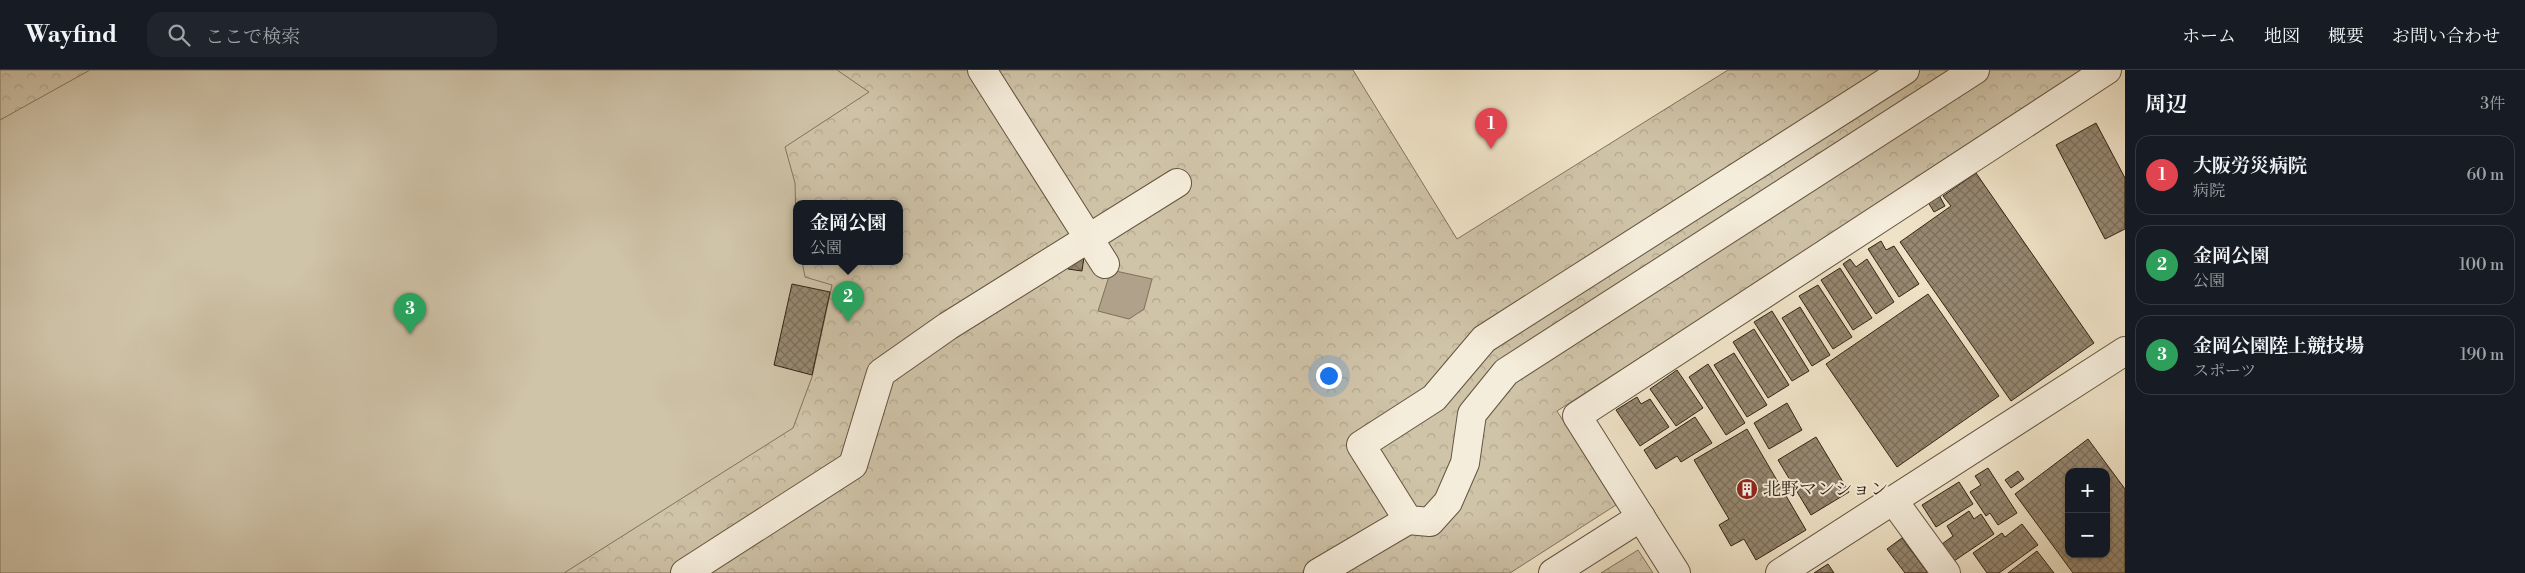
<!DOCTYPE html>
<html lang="ja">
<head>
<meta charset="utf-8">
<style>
	:root { --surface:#171b24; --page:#20242c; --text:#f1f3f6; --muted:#9ea1a6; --line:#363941; --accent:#7c3aed }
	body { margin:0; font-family:"Libre Bodoni","Noto Serif JP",serif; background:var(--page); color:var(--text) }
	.controls { position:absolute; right:15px; bottom:15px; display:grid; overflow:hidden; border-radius:10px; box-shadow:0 1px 4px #0004 }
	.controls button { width:45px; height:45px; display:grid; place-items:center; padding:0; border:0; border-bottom:1px solid var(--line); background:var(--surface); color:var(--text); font:25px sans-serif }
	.you { position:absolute; left:1328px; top:305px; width:18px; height:18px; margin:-12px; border:4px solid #fff; border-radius:50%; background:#1a73e8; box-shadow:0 0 0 8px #1a73e833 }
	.badge { display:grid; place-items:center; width:32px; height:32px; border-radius:50%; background:var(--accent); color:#fff; font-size:16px; font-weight:700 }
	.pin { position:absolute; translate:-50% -41px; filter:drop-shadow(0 1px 2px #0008) }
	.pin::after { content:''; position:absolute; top:26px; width:18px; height:15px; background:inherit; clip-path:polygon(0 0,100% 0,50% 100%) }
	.popup { position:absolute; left:793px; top:130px; width:110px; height:65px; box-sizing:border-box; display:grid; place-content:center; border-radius:10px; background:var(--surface); filter:drop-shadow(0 1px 4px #0005); font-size:16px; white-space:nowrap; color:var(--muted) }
	.popup b { font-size:19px; color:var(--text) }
	.popup::after { content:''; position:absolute; left:50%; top:100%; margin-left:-10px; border:10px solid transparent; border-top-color:var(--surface) }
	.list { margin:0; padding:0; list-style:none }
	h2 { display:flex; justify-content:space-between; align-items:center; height:65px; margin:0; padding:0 20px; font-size:21px }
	h2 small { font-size:16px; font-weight:400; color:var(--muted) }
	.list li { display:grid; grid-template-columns:32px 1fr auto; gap:15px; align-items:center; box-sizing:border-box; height:80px; margin:0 10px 10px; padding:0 10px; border:1px solid var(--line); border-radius:15px }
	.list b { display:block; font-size:19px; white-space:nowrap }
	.list p { margin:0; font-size:16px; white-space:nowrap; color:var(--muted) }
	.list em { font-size:16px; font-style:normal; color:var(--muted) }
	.icon { flex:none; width:28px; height:28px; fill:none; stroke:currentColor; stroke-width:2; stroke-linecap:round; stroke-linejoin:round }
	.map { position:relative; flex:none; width:2125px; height:503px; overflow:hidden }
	header { display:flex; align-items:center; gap:30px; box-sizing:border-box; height:70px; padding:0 25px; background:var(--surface); border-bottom:1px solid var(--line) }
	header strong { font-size:24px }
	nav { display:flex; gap:28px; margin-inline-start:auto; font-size:18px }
	.search { width:350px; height:45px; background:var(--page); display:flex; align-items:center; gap:12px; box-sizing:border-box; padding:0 18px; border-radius:15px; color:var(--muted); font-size:19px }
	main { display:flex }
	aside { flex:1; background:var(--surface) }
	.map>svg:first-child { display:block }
	.park { fill:url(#park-crowns); stroke:#82745e; fill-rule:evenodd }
	.pitch { fill:#cfc3a8; stroke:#82745e }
	.water { fill:#b0a28a; stroke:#7f705a }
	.building { fill:url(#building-cross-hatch); stroke:#352513; fill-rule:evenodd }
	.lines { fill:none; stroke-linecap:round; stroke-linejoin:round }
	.minor-casing { stroke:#645440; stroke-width:30 }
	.minor { stroke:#f5eddb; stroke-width:28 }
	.labels { text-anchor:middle; stroke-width:4; stroke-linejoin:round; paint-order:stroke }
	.poi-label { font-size:18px; fill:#352513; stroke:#f5eddb; text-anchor:start }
</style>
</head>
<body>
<header>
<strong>Wayfind</strong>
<div class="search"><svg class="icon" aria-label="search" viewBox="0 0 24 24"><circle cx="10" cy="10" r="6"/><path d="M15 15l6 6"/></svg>ここで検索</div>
<nav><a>ホーム</a><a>地図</a><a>概要</a><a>お問い合わせ</a></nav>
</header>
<main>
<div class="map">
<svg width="2125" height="503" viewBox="0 0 2125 503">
	<defs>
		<pattern id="park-crowns" width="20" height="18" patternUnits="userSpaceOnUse" patternTransform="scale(1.25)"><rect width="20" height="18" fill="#cfc3a8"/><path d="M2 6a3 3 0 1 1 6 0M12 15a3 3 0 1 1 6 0" fill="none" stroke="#b2a790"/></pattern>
		<pattern id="building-cross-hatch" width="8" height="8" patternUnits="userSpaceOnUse" patternTransform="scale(1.25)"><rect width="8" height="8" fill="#968871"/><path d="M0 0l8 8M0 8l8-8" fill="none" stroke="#7b6f5c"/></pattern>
	</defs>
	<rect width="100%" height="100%" fill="#efe3c7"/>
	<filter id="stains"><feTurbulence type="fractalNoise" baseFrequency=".004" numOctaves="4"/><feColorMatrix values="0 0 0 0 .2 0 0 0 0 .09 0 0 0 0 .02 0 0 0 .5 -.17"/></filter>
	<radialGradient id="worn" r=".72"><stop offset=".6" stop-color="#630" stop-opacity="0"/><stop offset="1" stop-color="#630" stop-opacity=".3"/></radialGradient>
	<!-- park -->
	<g class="park">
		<path d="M 0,0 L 1353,0 L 1457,169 L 1728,0 L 2087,0 L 1557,341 L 1616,435 L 1510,503 L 0,503 ZM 797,133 L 899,133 L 899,191 L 797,191 Z"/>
		<polygon points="1638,480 1653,503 1601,503"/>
	</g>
	<!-- pitch -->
	<polygon class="pitch" points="90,0 837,0 869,22 785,77 795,113 797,191 802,191 805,207 832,215 812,307 793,358 564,503 0,503 0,50"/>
	<!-- water -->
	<polygon class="water" points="1111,200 1152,209 1144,239 1129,249 1098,241"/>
	<!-- building -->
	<g class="building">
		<polygon points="2096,53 2125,108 2125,159 2105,169 2056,75"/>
		<polygon points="1976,103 2094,273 2011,331 1900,172 1951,136 1943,126"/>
		<polygon points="1939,125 1945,136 1934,142 1928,132"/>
		<polygon points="1881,171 1886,180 1894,176 1919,214 1899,227 1868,179"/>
		<polygon points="1071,185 1084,187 1082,201 1068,199"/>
		<polygon points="1850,189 1856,197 1867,189 1894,232 1876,244 1843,194"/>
		<polygon points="1840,198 1872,248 1853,260 1821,210"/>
		<polygon points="792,214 830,222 812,305 774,295"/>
		<polygon points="1818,215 1852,267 1833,279 1799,226"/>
		<polygon points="1928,224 1999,326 1897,397 1826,294"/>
		<polygon points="1800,237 1830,285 1812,296 1782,248"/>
		<polygon points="1772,241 1809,301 1792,311 1754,252"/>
		<polygon points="1754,259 1789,315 1768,328 1733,272"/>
		<polygon points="1734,283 1767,335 1747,347 1714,295"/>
		<polygon points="1708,294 1745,353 1726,365 1689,307"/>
		<polygon points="1677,300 1703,338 1676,356 1650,319"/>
		<polygon points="1637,327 1641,334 1650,329 1669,357 1640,376 1616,340"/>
		<polygon points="1787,333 1802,360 1769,379 1754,353"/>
		<polygon points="1695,347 1712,373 1681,392 1677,386 1656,399 1644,380"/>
		<polygon points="1747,359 1806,460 1756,490 1744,469 1731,476 1719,455 1729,449 1694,390"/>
		<polygon points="1816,367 1849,422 1811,445 1778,390"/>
		<path d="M 2088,369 L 2125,419 L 2125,503 L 2073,503 L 2015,424 ZM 2069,402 L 2106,402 L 2106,484 L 2069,484 Z"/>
		<polygon points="1988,398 2017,443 1998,455 1990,443 1986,446 1970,422 1981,415 1975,406"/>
		<polygon points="2018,401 2024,409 2011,418 2005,410"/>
		<polygon points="1959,412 1973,434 1936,457 1922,435"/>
		<polygon points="1969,441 1974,449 1981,444 1994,464 1954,491 1942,474 1953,466 1947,456"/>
		<polygon points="2022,454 2038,475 1999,503 1987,503 1973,483 2002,463 2005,467"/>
		<polygon points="1902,468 1927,502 1925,503 1905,503 1887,479"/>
		<polygon points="2037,481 2054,503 2008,503"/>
		<polygon points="1828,494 1834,503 1814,503"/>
	</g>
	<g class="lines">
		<!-- minor casing -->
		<g class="minor-casing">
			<g id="minor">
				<polyline points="982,0 1105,194"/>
				<polyline points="1905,0 1484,269 1434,328 1361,375 1408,450 1430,452 1448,432 1465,393 1472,344 1506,302 1975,0"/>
				<polyline points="1893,430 1946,503"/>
				<polyline points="685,503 853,395 881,303 948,256 1177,113"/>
				<polyline points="1318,503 1408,450"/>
				<polyline points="1553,503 1641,447"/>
				<polyline points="1676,503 1577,346 2107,0"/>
				<polyline points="1780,503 2125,281"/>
			</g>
		</g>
		<!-- minor -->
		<use href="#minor" class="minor"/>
	</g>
	<!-- icons -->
	<defs>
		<g id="building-disc" transform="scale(1.125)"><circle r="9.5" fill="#8f2418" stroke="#f5eddb"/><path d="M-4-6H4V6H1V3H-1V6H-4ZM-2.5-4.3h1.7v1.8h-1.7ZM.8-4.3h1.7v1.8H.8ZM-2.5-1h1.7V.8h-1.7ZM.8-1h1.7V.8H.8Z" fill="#fff"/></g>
	</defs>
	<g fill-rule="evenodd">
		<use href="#building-disc" x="1747" y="419"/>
	</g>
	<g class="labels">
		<!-- poi labels -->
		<g class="poi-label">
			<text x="1763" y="425">北野マンション</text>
		</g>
	</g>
	<rect width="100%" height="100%" filter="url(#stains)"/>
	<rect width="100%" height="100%" fill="url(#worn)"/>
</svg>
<div class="controls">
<button>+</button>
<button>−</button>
</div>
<div class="you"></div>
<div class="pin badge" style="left:1491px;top:79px;background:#e0444e">1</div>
<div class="pin badge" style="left:848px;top:252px;background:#2e9e5b">2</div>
<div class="popup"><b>金岡公園</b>公園</div>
<div class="pin badge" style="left:410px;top:264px;background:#2e9e5b">3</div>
</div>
<aside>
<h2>周辺<small>3件</small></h2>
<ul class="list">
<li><span class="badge" style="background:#e0444e">1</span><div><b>大阪労災病院</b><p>病院</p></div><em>60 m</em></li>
<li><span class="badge" style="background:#2e9e5b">2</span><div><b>金岡公園</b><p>公園</p></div><em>100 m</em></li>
<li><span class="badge" style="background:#2e9e5b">3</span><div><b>金岡公園陸上競技場</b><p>スポーツ</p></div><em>190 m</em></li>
</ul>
</aside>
</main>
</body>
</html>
